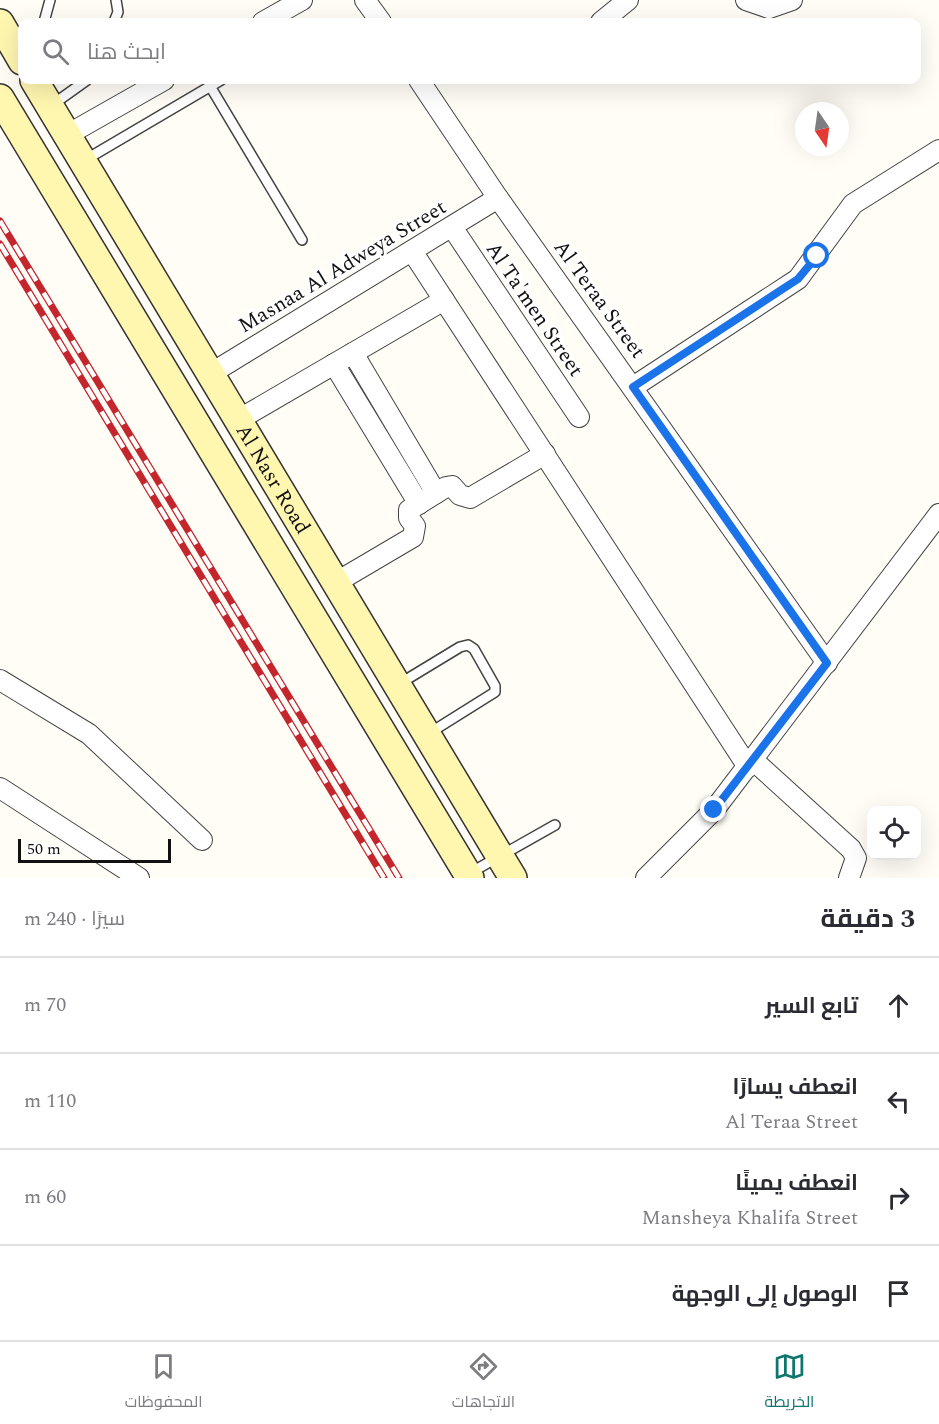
<!DOCTYPE html>
<html lang="ar">
<head>
<meta charset="utf-8">
<style>
	:root { --surface:#fff; --page:#f2f2f3; --text:#2b2b33; --muted:#7c7c81; --line:#e1e1e2; --accent:#0f766e }
	body { margin:0; font-family:Spectral,Cairo,serif; background:var(--page); color:var(--text); direction:rtl }
	.controls { position:absolute; right:18px; bottom:18px; display:grid; overflow:hidden; border-radius:12px; box-shadow:0 6px 24px #0002 }
	.controls button { width:54px; height:54px; display:grid; place-items:center; padding:0; border:0; border-bottom:2px solid var(--line); background:var(--surface); color:var(--text); font:30px sans-serif }
	.compass { position:absolute; left:795px; top:102px; width:54px; height:54px; border-radius:50%; background:var(--surface); box-shadow:0 6px 24px #0002; rotate:167deg }
	.scale { position:absolute; left:18px; bottom:15px; width:153px; box-sizing:border-box; padding-left:6px; border:3px solid #111; border-top:0; font-size:16px; line-height:21px; white-space:nowrap; color:#111; -webkit-text-stroke:4px #fff; paint-order:stroke }
	.stop { position:absolute; width:18px; height:18px; margin:-14px; border:4px solid #1a73e8; border-radius:50%; background:#fff }
	.stop.end { background:#1a73e8; border-color:#fff; box-shadow:0 2px 6px #0008 }
	.list { margin:0; padding:0; list-style:none }
	h2 { display:flex; justify-content:space-between; align-items:center; height:78px; margin:0; padding:0 24px; font-size:26px }
	h2 small { font-size:20px; font-weight:400; color:var(--muted) }
	.list li { display:grid; grid-template-columns:39px 1fr auto; gap:18px; align-items:center; box-sizing:border-box; height:96px; padding:0 24px; border-top:2px solid var(--line) }
	.list b { display:block; font-size:22px; white-space:nowrap }
	.list p { margin:0; font-size:20px; white-space:nowrap; color:var(--muted) }
	.list em { font-size:20px; font-style:normal; color:var(--muted) }
	.icon { flex:none; width:33px; height:33px; fill:none; stroke:currentColor; stroke-width:2; stroke-linecap:round; stroke-linejoin:round }
	.map { position:relative; flex:none; width:939px; height:878px; overflow:hidden; direction:ltr }
	.search { position:absolute; background:var(--surface); box-shadow:0 6px 24px #0002; left:18px; right:18px; top:18px; height:66px; display:flex; align-items:center; gap:15px; box-sizing:border-box; padding:0 21px; border-radius:12px; color:var(--muted); font-size:22px }
	.sheet { height:462px; background:var(--surface) }
	nav { display:flex; justify-content:space-around; align-items:center; box-sizing:border-box; height:84px; border-top:2px solid var(--line); background:var(--surface); font-size:16px; color:var(--muted) }
	nav a { display:grid; justify-items:center; gap:3px }
	nav .on { color:var(--accent) }
	.map>svg:first-child { display:block }
	.lines { fill:none; stroke-linecap:round; stroke-linejoin:round }
	.lane-casing { stroke:#444; stroke-width:12 }
	.street-casing { stroke:#444; stroke-width:22 }
	.secondary-casing { stroke:#333; stroke-width:30 }
	.lane { stroke:#fff; stroke-width:9 }
	.street { stroke:#fff; stroke-width:20 }
	.secondary { stroke:#fff6b0; stroke-width:27 }
	.rail-casing { stroke:#c4262e; stroke-width:7 }
	.rail { stroke:#fff; stroke-width:4.5; stroke-dasharray:14; stroke-linecap:butt }
	.route { stroke:#1a73e8; stroke-width:8 }
	.labels { text-anchor:middle; stroke-width:6; stroke-linejoin:round; paint-order:stroke }
	.street-label { font-size:21px; fill:#111; stroke:#fff }
</style>
</head>
<body>
<div class="map">
<svg width="939" height="878" viewBox="0 0 939 878">
	<rect width="100%" height="100%" fill="#fffdf5"/>
	<g class="lines">
		<!-- lane casing -->
		<g class="lane-casing">
			<g id="lane">
				<polyline points="44,22 50,0"/>
				<polyline points="114,22 118,12 116,0"/>
				<polyline points="210,86 302,240"/>
				<polyline points="52,105 87,80"/>
				<polyline points="85,160 221,80"/>
				<polyline points="399,684 460,647 468,645 474,649 495,686 495,692 428,734"/>
				<polyline points="470,873 555,825"/>
			</g>
		</g>
		<!-- street casing -->
		<g class="street-casing">
			<g id="street">
				<polyline points="365,0 381,22"/>
				<polyline points="746,0 769,8 792,0"/>
				<polyline points="263,22 302,0"/>
				<polyline points="601,22 628,0"/>
				<polyline points="419,80 498,198 827,663"/>
				<polyline points="67,135 164,80"/>
				<polyline points="452,227 579,417"/>
				<polyline points="412,251 748,767"/>
				<polyline points="353,353 436,493"/>
				<polyline points="334,364 419,504"/>
				<polyline points="210,374 498,198"/>
				<polyline points="633,387 798,279 853,204 939,150"/>
				<polyline points="238,420 444,300"/>
				<polyline points="335,583 413,537 415,526 409,518 409,510 446,487 452,486 460,495 470,498 545,454"/>
				<polyline points="0,680 89,734 202,840"/>
				<polyline points="753,760 851,849 856,858 849,878"/>
				<polyline points="0,788 139,878"/>
				<polyline points="646,878 714,810 939,514"/>
			</g>
		</g>
		<!-- secondary casing -->
		<g class="secondary-casing">
			<g id="secondary">
				<polyline points="0,23 22,61"/>
				<path id="s1" d="M 34,80 L 513,878"/>
				<polyline points="0,98 470,878"/>
			</g>
		</g>
		<!-- lane -->
		<use href="#lane" class="lane"/>
		<!-- street -->
		<use href="#street" class="street"/>
		<!-- secondary -->
		<use href="#secondary" class="secondary"/>
		<!-- rail casing -->
		<g class="rail-casing">
			<g id="rail">
				<polyline points="0,221 399,878"/>
				<polyline points="0,244 384,878"/>
			</g>
		</g>
		<!-- rail -->
		<use href="#rail" class="rail"/>
	</g>
	<g class="lines">
		<!-- route -->
		<polyline class="route" points="714,810 827,663 633,387 798,279 817,256"/>
	</g>
	<g class="labels">
		<!-- street labels -->
		<g class="street-label">
			<text transform="translate(342 266) rotate(-31)" y="7">Masnaa Al Adweya Street</text>
			<text transform="translate(600 299) rotate(54)" y="7">Al Teraa Street</text>
			<text transform="translate(535 309) rotate(56)" y="7">Al Ta'men Street</text>
			<text dy="7" stroke="none"><textPath href="#s1" startOffset="465">Al Nasr Road</textPath></text>
		</g>
	</g>
</svg>
<div class="controls">
<button><svg class="icon" aria-label="locate" viewBox="0 0 24 24"><circle cx="12" cy="12" r="6"/><path d="M12 2v4M12 18v4M2 12h4M18 12h4"/></svg></button>
</div>
<svg class="compass" viewBox="-18 -18 36 36"><path d="M0-13l5 13h-10z" fill="#e53935"/><path d="M0 13l5-13h-10z" fill="#7c7c81"/></svg>
<div class="scale">50 m</div>
<div class="stop" style="left:817px;top:256px"></div>
<div class="stop end" style="left:714px;top:810px"></div>
<div class="search"><svg class="icon" aria-label="search" viewBox="0 0 24 24"><circle cx="10" cy="10" r="6"/><path d="M15 15l6 6"/></svg>ابحث هنا</div>
</div>
<section class="sheet">
<h2>3 دقيقة<small>سيرًا · 240 m</small></h2>
<ul class="list">
<li><svg class="icon" aria-label="ahead" viewBox="0 0 24 24"><path d="M12 20V5M6 11l6-6 6 6"/></svg><div><b>تابع السير</b></div><em>70 m</em></li>
<li><svg class="icon" aria-label="left" viewBox="0 0 24 24"><path d="M17 20v-9H6M10 6l-5 5 5 5"/></svg><div><b>انعطف يسارًا</b><p>Al Teraa Street</p></div><em>110 m</em></li>
<li><svg class="icon" aria-label="right" viewBox="0 0 24 24"><path d="M7 20v-9h11M14 6l5 5-5 5"/></svg><div><b>انعطف يمينًا</b><p>Mansheya Khalifa Street</p></div><em>60 m</em></li>
<li><svg class="icon" aria-label="arrive" viewBox="0 0 24 24"><path d="M6 21V4h12l-3 4 3 4H6"/></svg><div><b>الوصول إلى الوجهة</b></div></li>
</ul>
</section>
<nav>
<a class="on"><svg class="icon" aria-label="map" viewBox="0 0 24 24"><path d="M3 6l6-2 6 2 6-2v14l-6 2-6-2-6 2zM9 4v14M15 6v14"/></svg>الخريطة</a>
<a><svg class="icon" aria-label="directions" viewBox="0 0 24 24"><path d="M12 3l9 9-9 9-9-9zM9 14v-3h6M13 9l2 2-2 2"/></svg>الاتجاهات</a>
<a><svg class="icon" aria-label="saved" viewBox="0 0 24 24"><path d="M7 4h10v16l-5-4-5 4z"/></svg>المحفوظات</a>
</nav>
</body>
</html>
